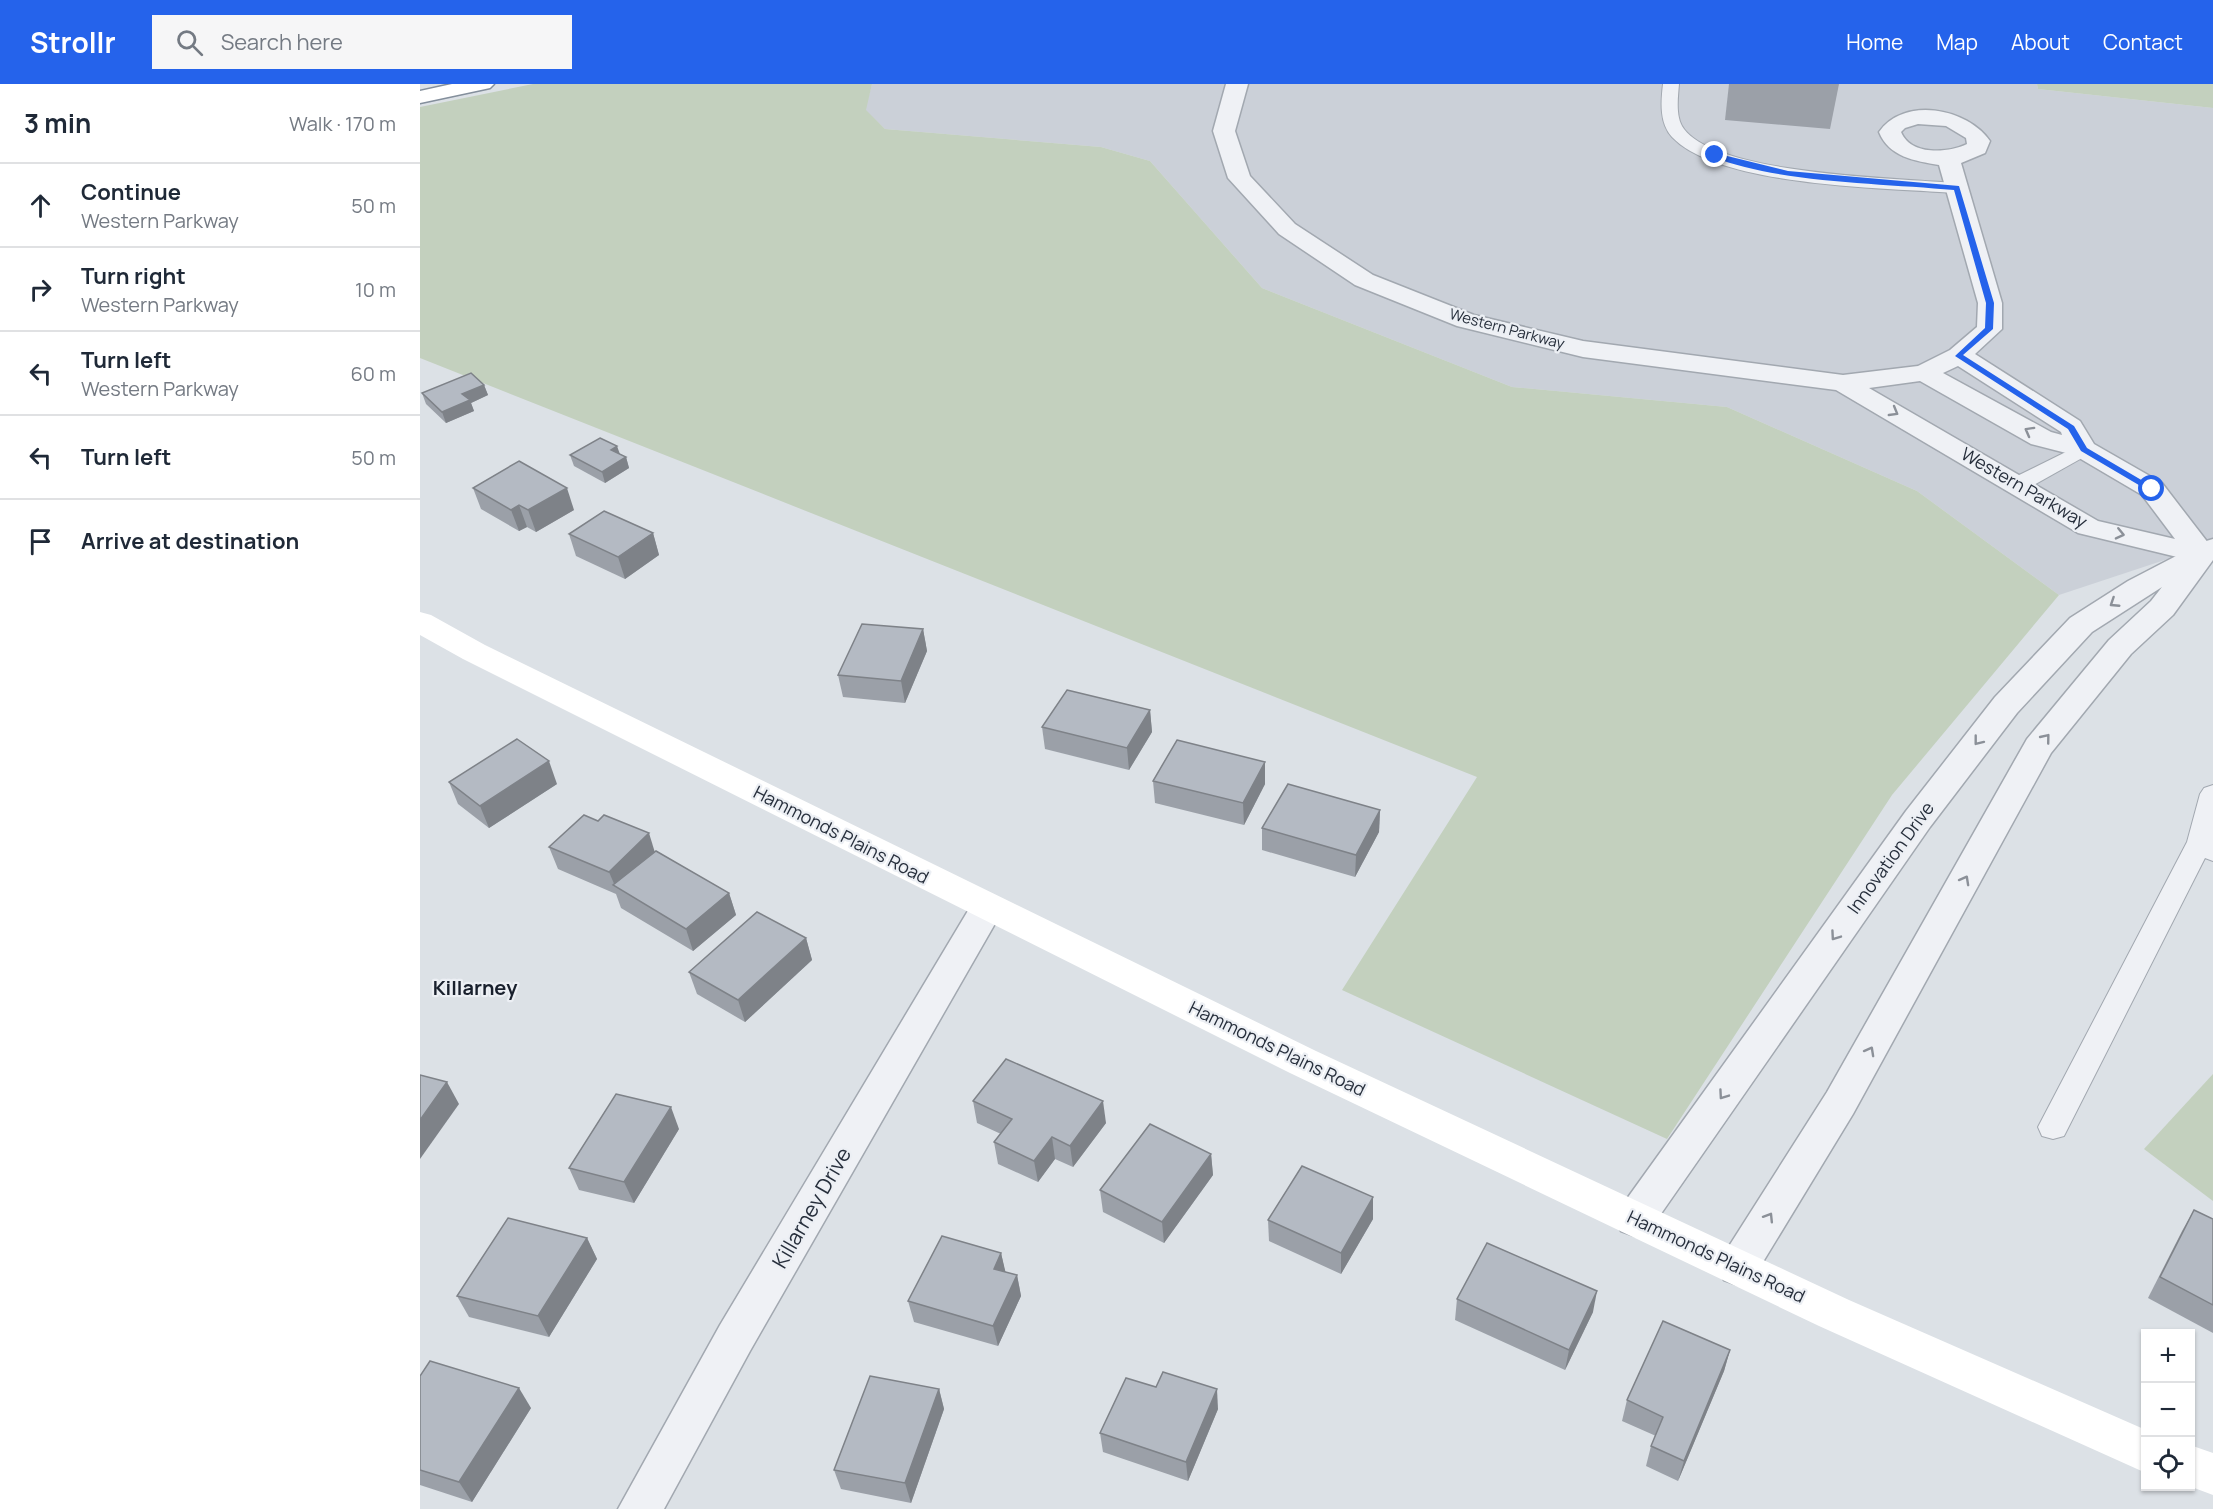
<!DOCTYPE html>
<html lang="en">
<head>
<meta charset="utf-8">
<style>
	:root { --surface:#fff; --page:#f6f6f7; --text:#1f2937; --muted:#747a83; --line:#e0e1e3; --accent:#2563eb }
	body { margin:0; font-family:Manrope,sans-serif; background:var(--page); color:var(--text) }
	.controls { position:absolute; right:18px; bottom:18px; display:grid; overflow:hidden; border-radius:0px; box-shadow:0 2px 4px #0004 }
	.controls button { width:54px; height:54px; display:grid; place-items:center; padding:0; border:0; border-bottom:2px solid var(--line); background:var(--surface); color:var(--text); font:30px sans-serif }
	.stop { position:absolute; width:18px; height:18px; margin:-14px; border:4px solid #2563eb; border-radius:50%; background:#fff }
	.stop.end { background:#2563eb; border-color:#fff; box-shadow:0 2px 6px #0008 }
	.list { margin:0; padding:0; list-style:none }
	h2 { display:flex; justify-content:space-between; align-items:center; height:78px; margin:0; padding:0 24px; font-size:26px }
	h2 small { font-size:20px; font-weight:400; color:var(--muted) }
	.list li { display:grid; grid-template-columns:39px 1fr auto; gap:18px; align-items:center; box-sizing:border-box; height:84px; padding:0 24px; border-top:2px solid var(--line) }
	.list b { display:block; font-size:22px; white-space:nowrap }
	.list p { margin:0; font-size:20px; white-space:nowrap; color:var(--muted) }
	.list em { font-size:20px; font-style:normal; color:var(--muted) }
	.icon { flex:none; width:33px; height:33px; fill:none; stroke:currentColor; stroke-width:2; stroke-linecap:round; stroke-linejoin:round }
	.map { position:relative; flex:none; width:1793px; height:1425px; overflow:hidden }
	header { display:flex; align-items:center; gap:36px; box-sizing:border-box; height:84px; padding:0 30px; background:var(--accent); color:#fff }
	header strong { font-size:28px }
	nav { display:flex; gap:33px; margin-inline-start:auto; font-size:21px }
	.search { width:420px; height:54px; background:var(--page); display:flex; align-items:center; gap:15px; box-sizing:border-box; padding:0 21px; border-radius:0px; color:var(--muted); font-size:22px }
	main { display:flex }
	aside { flex:1; background:var(--surface) }
	.map>svg:first-child { display:block }
	.built { fill:#cbd0d8 }
	.green { fill:#c3d0be }
	.lines { fill:none; stroke-linecap:round; stroke-linejoin:round }
	.service-casing { stroke:#a2a8b0; stroke-width:2 }
	.minor-casing { stroke:#a2a8b0; stroke-width:3 }
	.tertiary-casing { stroke:#a2a8b0; stroke-width:3 }
	.motorway-casing { stroke:#848f9c; stroke-width:3 }
	.service { fill:#eff1f5; fill-rule:evenodd }
	.minor { fill:#eff1f5; fill-rule:evenodd }
	.tertiary { fill:#eff1f5; fill-rule:evenodd }
	.secondary { fill:#fff; fill-rule:evenodd }
	.motorway { fill:#fff; fill-rule:evenodd }
	.wall { fill:#9ba0a8 }
	.shaded-wall { fill:#7e8288 }
	.building { fill:#b4bac3; stroke:#7e8288; stroke-width:1.5 }
	.oneway { stroke:#8b9098 }
	.route { fill:#2563eb }
	.labels { text-anchor:middle; stroke-width:4.5; stroke-linejoin:round; paint-order:stroke }
	.far-street-label { font-size:15px; fill:#272f3c; stroke:#eceff4 }
	.street-label { font-size:18px; fill:#272f3c; stroke:#eceff4 }
	.neighbourhood-label { font-size:20px; font-weight:bold; fill:#19202d; stroke:#eceff4 }
	.near-street-label { font-size:21px; fill:#272f3c; stroke:#eceff4 }
</style>
</head>
<body>
<header>
<strong>Strollr</strong>
<div class="search"><svg class="icon" aria-label="search" viewBox="0 0 24 24"><circle cx="10" cy="10" r="6"/><path d="M15 15l6 6"/></svg>Search here</div>
<nav><a>Home</a><a>Map</a><a>About</a><a>Contact</a></nav>
</header>
<main>
<aside>
<h2>3 min<small>Walk · 170 m</small></h2>
<ul class="list">
<li><svg class="icon" aria-label="ahead" viewBox="0 0 24 24"><path d="M12 20V5M6 11l6-6 6 6"/></svg><div><b>Continue</b><p>Western Parkway</p></div><em>50 m</em></li>
<li><svg class="icon" aria-label="right" viewBox="0 0 24 24"><path d="M7 20v-9h11M14 6l5 5-5 5"/></svg><div><b>Turn right</b><p>Western Parkway</p></div><em>10 m</em></li>
<li><svg class="icon" aria-label="left" viewBox="0 0 24 24"><path d="M17 20v-9H6M10 6l-5 5 5 5"/></svg><div><b>Turn left</b><p>Western Parkway</p></div><em>60 m</em></li>
<li><svg class="icon" aria-label="left" viewBox="0 0 24 24"><path d="M17 20v-9H6M10 6l-5 5 5 5"/></svg><div><b>Turn left</b></div><em>50 m</em></li>
<li><svg class="icon" aria-label="arrive" viewBox="0 0 24 24"><path d="M6 21V4h12l-3 4 3 4H6"/></svg><div><b>Arrive at destination</b></div></li>
</ul>
</aside>
<div class="map">
<svg width="1793" height="1425" viewBox="0 0 1793 1425">
	<rect width="100%" height="100%" fill="#dce1e6"/>
	<!-- built -->
	<polygon class="built" points="452,0 1617,0 1618,5 1793,24 1793,460 1639,511 1497,407 1307,323 1092,303 842,204 730,77 681,63 465,45 445,26"/>
	<!-- green -->
	<g class="green">
		<polygon points="113,0 452,0 446,26 465,45 681,63 730,77 842,204 1092,303 1307,323 1497,407 1639,511 1472,711 1247,1055 922,906 1057,693 0,274 0,23"/>
		<polygon points="1617,0 1793,0 1793,24 1618,5"/>
		<polygon points="1793,990 1793,1117 1724,1065"/>
	</g>
	<g class="lines">
		<!-- service casing -->
		<g class="service-casing">
			<g id="service">
				<path d="M 1243,0 L 1259,0 C 1258,13 1255,34 1264,45 C 1299,91 1478,94 1536,99 L 1545,104 L 1536,109 C 1468,104 1299,103 1252,53 C 1239,39 1241,17 1243,0 Z"/>
				<polygon points="1664,359 1671,361 1675,365 1671,369 1605,406 1589,406 1586,401 1589,396"/>
				<polygon points="1793,701 1793,777 1785,774 1644,1052 1633,1055 1622,1052 1618,1043 1767,758 1780,710 1784,704"/>
			</g>
		</g>
		<!-- minor casing -->
		<g class="minor-casing">
			<g id="minor">
				<path d="M 806,0 L 828,0 L 815,47 L 830,92 L 875,140 L 953,191 L 1054,231 L 1163,257 L 1423,291 L 1498,282 L 1530,266 L 1557,243 L 1558,219 L 1519,81 C 1495,77 1469,73 1459,48 C 1484,12 1547,24 1570,57 L 1565,69 L 1541,79 L 1582,219 L 1582,245 L 1555,270 L 1660,337 L 1674,360 L 1742,399 L 1792,464 L 1793,475 L 1782,479 L 1658,449 L 1416,306 L 1163,273 L 1037,242 L 935,201 L 859,150 L 808,94 L 793,47 ZM 1498,40 L 1526,42 L 1546,54 L 1547,60 C 1528,69 1491,72 1481,48 L 1485,44 ZM 1538,282 L 1641,348 L 1642,351 L 1631,348 L 1523,289 ZM 1500,297 L 1611,360 L 1654,371 L 1722,411 L 1755,455 L 1678,437 L 1449,304 Z"/>
				<polygon points="567,811 579,815 584,824 330,1267 244,1425 198,1425 300,1241 555,815"/>
			</g>
		</g>
		<!-- tertiary casing -->
		<g class="tertiary-casing">
			<polygon id="tertiary" points="1793,455 1793,476 1753,531 1711,570 1631,669 1433,1030 1332,1196 1318,1201 1304,1196 1298,1183 1304,1170 1407,1008 1607,655 1689,556 1731,517 1742,503 1672,548 1597,629 1510,743 1229,1147 1215,1152 1201,1147 1195,1135 1201,1123 1486,727 1575,613 1650,534 1708,497 1783,458"/>
		</g>
		<!-- motorway casing -->
		<g class="motorway-casing">
			<polygon id="motorway" points="32,0 74,0 70,4 0,19 0,7"/>
		</g>
		<!-- service -->
		<use href="#service" class="service"/>
		<!-- minor -->
		<use href="#minor" class="minor"/>
		<!-- tertiary -->
		<use href="#tertiary" class="tertiary"/>
		<!-- secondary -->
		<g class="secondary">
			<polygon points="0,528 11,531 65,561 896,967 1429,1216 1726,1346 1726,1389 1399,1242 870,989 43,575 0,551"/>
			<polygon points="1770,1361 1793,1369 1793,1411 1769,1402"/>
		</g>
		<!-- motorway -->
		<use href="#motorway" class="motorway"/>
	</g>
	<!-- wall -->
	<g class="wall">
		<polygon points="1309,0 1419,0 1410,45 1305,36"/>
		<polygon points="64,301 68,311 51,319 54,327 26,339 6,320 2,309"/>
		<polygon points="200,370 206,373 209,384 185,399 154,382 150,371"/>
		<polygon points="53,404 154,426 116,448 107,443 99,447 61,425"/>
		<polygon points="233,449 239,471 205,495 156,472 149,450"/>
		<polygon points="503,545 507,567 485,619 423,613 418,591"/>
		<polygon points="730,626 732,648 709,686 625,665 622,643"/>
		<polygon points="733,697 845,700 824,741 735,719"/>
		<polygon points="29,698 137,700 69,744 38,720"/>
		<polygon points="960,726 959,748 935,793 842,766 842,744"/>
		<polygon points="129,763 235,768 309,809 316,831 273,867 201,824 196,810 138,785"/>
		<polygon points="386,854 392,876 325,938 277,910 269,888"/>
		<polygon points="553,1017 686,1039 653,1083 635,1075 618,1098 578,1080 574,1058 581,1050 557,1039"/>
		<polygon points="259,1045 214,1119 159,1106 149,1084"/>
		<polygon points="791,1070 793,1091 744,1159 683,1128 680,1106"/>
		<polygon points="1774,1126 1793,1135 1793,1249 1728,1214 1762,1147"/>
		<polygon points="953,1135 921,1190 849,1157 848,1136"/>
		<polygon points="167,1154 177,1175 129,1253 49,1233 37,1212"/>
		<polygon points="581,1169 585,1188 597,1191 601,1212 578,1262 494,1238 488,1217"/>
		<polygon points="1037,1215 1173,1228 1145,1286 1035,1236"/>
		<polygon points="1310,1266 1304,1287 1258,1397 1226,1382 1231,1362 1236,1352 1202,1337 1207,1316"/>
		<polygon points="0,1292 111,1324 52,1418 0,1401"/>
		<polygon points="519,1305 524,1325 491,1419 421,1405 414,1386"/>
		<polygon points="798,1325 768,1397 683,1368 680,1349"/>
	</g>
	<!-- shaded-wall -->
	<g class="shaded-wall">
		<polygon points="64,301 68,311 51,319 54,327 26,339 22,328 42,310"/>
		<polygon points="197,362 201,373 191,366"/>
		<polygon points="206,373 209,384 185,399 182,388"/>
		<polygon points="147,404 154,426 116,448 108,426"/>
		<polygon points="99,421 107,443 99,447 91,426"/>
		<polygon points="233,449 239,471 205,495 198,473"/>
		<polygon points="503,545 507,567 485,619 481,597"/>
		<polygon points="730,626 732,648 709,686 707,664"/>
		<polygon points="129,677 137,700 69,744 60,722"/>
		<polygon points="845,678 845,700 824,741 823,719"/>
		<polygon points="960,726 959,748 935,793 936,771"/>
		<polygon points="229,749 236,772 195,802 189,788"/>
		<polygon points="309,809 316,831 273,867 266,845"/>
		<polygon points="386,854 392,876 325,938 318,916"/>
		<polygon points="27,998 39,1020 0,1075 0,1036"/>
		<polygon points="683,1017 686,1039 653,1083 650,1062"/>
		<polygon points="251,1023 259,1045 214,1119 204,1098"/>
		<polygon points="632,1053 635,1075 618,1098 614,1077"/>
		<polygon points="791,1070 793,1091 744,1159 742,1138"/>
		<polygon points="953,1113 953,1135 921,1190 921,1169"/>
		<polygon points="167,1154 177,1175 129,1253 118,1232"/>
		<polygon points="581,1169 586,1190 574,1185"/>
		<polygon points="597,1191 601,1212 578,1262 573,1242"/>
		<polygon points="1177,1207 1173,1228 1145,1286 1149,1266"/>
		<polygon points="1310,1266 1304,1287 1258,1397 1264,1377"/>
		<polygon points="99,1304 111,1324 52,1418 39,1398"/>
		<polygon points="519,1305 524,1325 491,1419 485,1399"/>
		<polygon points="797,1305 798,1325 768,1397 766,1378"/>
	</g>
	<!-- building -->
	<g class="building">
		<polygon points="51,289 64,301 42,310 50,316 22,328 2,309"/>
		<polygon points="180,354 197,362 191,366 206,373 182,388 150,371"/>
		<polygon points="99,377 147,404 108,426 99,421 91,426 53,404"/>
		<polygon points="184,427 233,449 198,473 149,450"/>
		<polygon points="442,540 503,545 481,597 418,591"/>
		<polygon points="647,606 730,626 707,664 622,643"/>
		<polygon points="97,655 129,677 60,722 29,698"/>
		<polygon points="757,656 845,678 823,719 733,697"/>
		<polygon points="868,700 960,726 936,771 842,744"/>
		<polygon points="164,731 178,737 184,731 229,749 189,788 129,763"/>
		<polygon points="236,767 309,809 266,845 193,801"/>
		<polygon points="337,828 386,854 318,916 269,888"/>
		<polygon points="586,975 683,1017 650,1062 632,1053 614,1077 574,1058 592,1035 553,1017"/>
		<polygon points="0,991 27,998 0,1036"/>
		<polygon points="196,1010 251,1023 204,1098 149,1084"/>
		<polygon points="730,1040 791,1070 742,1138 680,1106"/>
		<polygon points="882,1082 953,1113 921,1169 848,1136"/>
		<polygon points="1774,1126 1793,1135 1793,1221 1740,1193"/>
		<polygon points="88,1134 167,1154 118,1232 37,1212"/>
		<polygon points="522,1152 581,1169 574,1185 597,1191 573,1242 488,1217"/>
		<polygon points="1067,1159 1177,1207 1149,1266 1037,1215"/>
		<polygon points="1243,1237 1310,1266 1264,1377 1231,1362 1243,1333 1207,1316"/>
		<polygon points="10,1277 99,1304 39,1398 0,1386 0,1292"/>
		<polygon points="743,1288 797,1305 766,1378 680,1349 706,1294 736,1303"/>
		<polygon points="450,1292 519,1305 485,1399 414,1386"/>
	</g>
	<!-- one-way arrows -->
	<defs><path id="oneway-chevron" d="M-2-3.5L2.5 0L-2 3.5" fill="none" stroke-width="1.6" stroke-linecap="round" stroke-linejoin="round" transform="scale(1.5)"/></defs>
	<g class="oneway">
		<use href="#oneway-chevron" transform="translate(1474 328) rotate(30)"/>
		<use href="#oneway-chevron" transform="translate(1609 347) rotate(-151)"/>
		<use href="#oneway-chevron" transform="translate(1700 450) rotate(13)"/>
		<use href="#oneway-chevron" transform="translate(1694 519) rotate(147)"/>
		<use href="#oneway-chevron" transform="translate(1626 654) rotate(-51)"/>
		<use href="#oneway-chevron" transform="translate(1558 657) rotate(128)"/>
		<use href="#oneway-chevron" transform="translate(1545 796) rotate(-61)"/>
		<use href="#oneway-chevron" transform="translate(1415 852) rotate(125)"/>
		<use href="#oneway-chevron" transform="translate(1450 967) rotate(-61)"/>
		<use href="#oneway-chevron" transform="translate(1303 1011) rotate(125)"/>
		<use href="#oneway-chevron" transform="translate(1349 1133) rotate(-58)"/>
	</g>
	<!-- route -->
	<path class="route" d="M 1295,69 L 1368,87 L 1539,102 L 1574,219 L 1573,245 L 1543,271 L 1654,342 L 1667,364 L 1735,404 L 1735,407 L 1729,407 L 1661,367 L 1648,345 L 1535,272 L 1565,244 L 1566,219 L 1534,106 C 1461,99 1359,99 1293,73 Z"/>
	<g class="labels">
		<!-- far-street labels -->
		<g class="far-street-label">
			<text transform="translate(1087 245) rotate(15)" y="5">Western Parkway</text>
		</g>
		<!-- street labels -->
		<g class="street-label">
			<text transform="translate(1604 404) rotate(30)" y="6">Western Parkway</text>
			<text transform="translate(421 751) rotate(27)" y="6">Hammonds Plains Road</text>
			<text transform="translate(1471 774) rotate(-54)" y="6">Innovation Drive</text>
			<text transform="translate(857 965) rotate(26)" y="6">Hammonds Plains Road</text>
			<text transform="translate(1296 1173) rotate(25)" y="6">Hammonds Plains Road</text>
		</g>
		<!-- neighbourhood labels -->
		<g class="neighbourhood-label">
			<text x="55" y="911">Killarney</text>
		</g>
		<!-- near-street labels -->
		<g class="near-street-label">
			<text transform="translate(392 1124) rotate(-60)" y="7">Killarney Drive</text>
		</g>
	</g>
</svg>
<div class="controls">
<button>+</button>
<button>−</button>
<button><svg class="icon" aria-label="locate" viewBox="0 0 24 24"><circle cx="12" cy="12" r="6"/><path d="M12 2v4M12 18v4M2 12h4M18 12h4"/></svg></button>
</div>
<div class="stop" style="left:1732px;top:405px"></div>
<div class="stop end" style="left:1295px;top:71px"></div>
</div>
</main>
</body>
</html>
